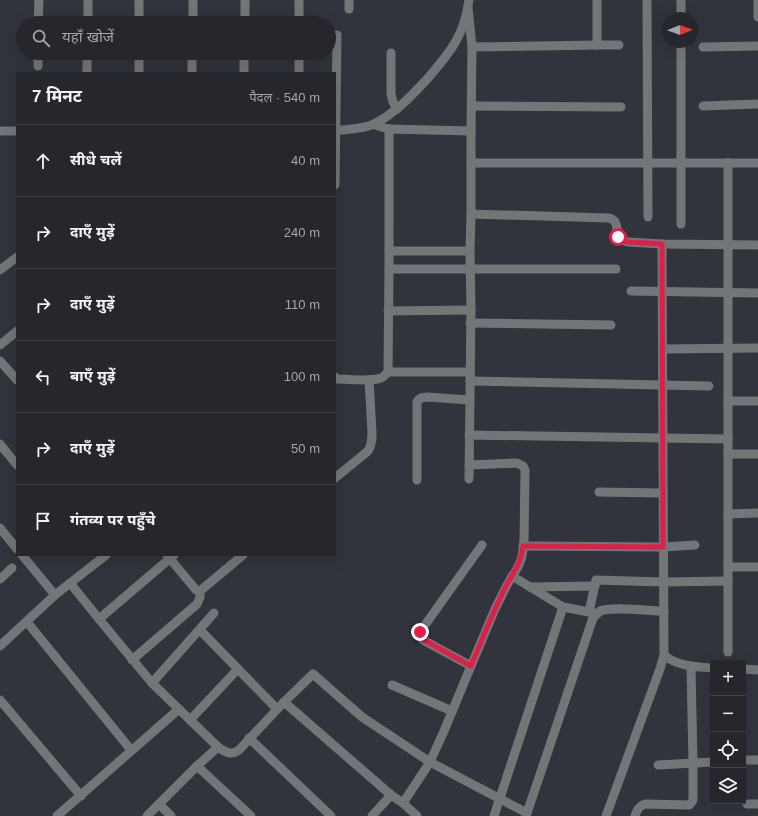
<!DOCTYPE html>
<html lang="hi">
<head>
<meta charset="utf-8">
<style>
	:root { --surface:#25272d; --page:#313339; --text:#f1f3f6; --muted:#a3a5aa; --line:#424449 }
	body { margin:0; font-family:Arial,"Noto Sans Devanagari",sans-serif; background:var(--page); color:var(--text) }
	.controls { position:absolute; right:12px; bottom:12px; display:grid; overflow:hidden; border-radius:0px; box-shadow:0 4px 16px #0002 }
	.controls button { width:36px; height:36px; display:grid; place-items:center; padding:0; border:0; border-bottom:1px solid var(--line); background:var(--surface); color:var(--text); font:20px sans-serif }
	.compass { position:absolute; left:662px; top:12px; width:36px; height:36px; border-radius:50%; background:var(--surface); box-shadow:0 4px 16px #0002; rotate:89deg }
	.stop { position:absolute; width:12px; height:12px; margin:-9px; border:3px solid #e11d48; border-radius:50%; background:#fff }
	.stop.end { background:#e11d48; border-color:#fff; box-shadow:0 1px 4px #0008 }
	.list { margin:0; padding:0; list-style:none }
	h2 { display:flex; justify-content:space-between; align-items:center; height:52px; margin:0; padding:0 16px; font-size:17px }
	h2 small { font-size:13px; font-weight:400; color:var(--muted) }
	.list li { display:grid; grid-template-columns:26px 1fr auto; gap:12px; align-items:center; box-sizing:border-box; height:72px; padding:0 16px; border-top:1px solid var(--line) }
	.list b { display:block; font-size:15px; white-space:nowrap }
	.list em { font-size:13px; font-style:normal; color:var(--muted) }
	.icon { flex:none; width:22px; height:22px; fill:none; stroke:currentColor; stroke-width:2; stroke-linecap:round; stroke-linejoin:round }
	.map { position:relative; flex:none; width:758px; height:816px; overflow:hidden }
	.search { position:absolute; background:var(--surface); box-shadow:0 4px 16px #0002; left:16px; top:16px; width:320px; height:44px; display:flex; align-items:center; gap:10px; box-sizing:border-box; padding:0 14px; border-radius:22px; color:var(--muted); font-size:15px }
	.panel { position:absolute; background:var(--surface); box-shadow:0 4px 16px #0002; left:16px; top:72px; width:320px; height:484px; border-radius:0px }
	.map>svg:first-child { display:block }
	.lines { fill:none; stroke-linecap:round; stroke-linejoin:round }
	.minor { stroke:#737679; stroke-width:9 }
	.route { stroke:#e11d48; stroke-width:5 }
</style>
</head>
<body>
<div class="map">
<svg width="758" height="816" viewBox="0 0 758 816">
	<rect width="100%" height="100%" fill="#31343c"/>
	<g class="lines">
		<!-- minor -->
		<g class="minor">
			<polyline points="647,0 648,217"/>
			<polyline points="758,0 758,17"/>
			<polyline points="468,8 472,47 471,131 471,214 470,251 471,310 469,479"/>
			<polyline points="349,9 349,0"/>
			<polyline points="681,18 681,0"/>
			<polyline points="38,23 39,0"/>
			<polyline points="88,23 88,0"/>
			<polyline points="139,23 139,0"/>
			<polyline points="193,23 193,0"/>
			<polyline points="245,23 245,0"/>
			<polyline points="299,23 299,0"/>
			<polyline points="597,45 597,0"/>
			<polyline points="472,47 597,45 619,45"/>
			<polyline points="703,47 758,46"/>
			<polyline points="391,53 391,94 393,102 397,109"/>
			<polyline points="38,66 38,53"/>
			<polyline points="87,73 87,53"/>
			<polyline points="139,73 139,53"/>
			<polyline points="192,73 192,53"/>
			<polyline points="244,73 244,53"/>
			<polyline points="299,73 299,53"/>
			<polyline points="472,106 621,107"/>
			<polyline points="703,106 758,104"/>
			<polyline points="374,124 381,127 389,129 471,131"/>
			<polyline points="0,131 17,131"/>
			<path d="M 335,131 C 347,129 364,129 374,124 C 396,113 412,95 428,78 C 438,66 449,54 456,41 C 463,29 467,14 469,0"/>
			<polyline points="471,163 758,163"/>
			<polyline points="335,185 337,35"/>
			<path d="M 471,214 L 609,218 C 619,220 616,231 619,239 L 628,242 L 662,244 L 758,245"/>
			<polyline points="681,224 681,42"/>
			<polyline points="389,251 470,251"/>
			<polyline points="389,269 616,269"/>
			<polyline points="0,270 17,257"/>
			<polyline points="631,291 758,293"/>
			<polyline points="388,311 471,310"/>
			<polyline points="470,323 611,325"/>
			<polyline points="0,345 17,331"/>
			<polyline points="663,349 758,348"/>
			<polyline points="0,361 17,380"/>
			<polyline points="388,372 470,372"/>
			<path d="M 335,377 L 337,379 C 348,379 371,382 381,378 C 384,377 386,374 388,372 L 389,269 L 389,129"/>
			<polyline points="470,381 709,386"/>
			<polyline points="728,401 758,401"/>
			<polyline points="469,435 663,438 728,439"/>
			<polyline points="0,444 17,465"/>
			<polyline points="728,454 758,454"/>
			<path d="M 335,478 L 368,451 C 372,445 372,439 372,432 L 369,380"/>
			<path d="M 417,480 L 417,402 C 419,398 422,397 427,397 L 470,400"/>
			<polyline points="599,492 663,493"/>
			<polyline points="728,514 758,513"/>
			<polyline points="0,528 17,549"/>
			<polyline points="523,546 663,547 695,545"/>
			<polyline points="22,555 55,595"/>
			<polyline points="167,555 196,590 200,591"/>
			<polyline points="728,567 758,567"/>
			<polyline points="512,576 563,607 594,613"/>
			<polyline points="0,579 12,568"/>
			<path d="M 70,583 L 99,619 L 152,683 L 218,747 C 225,752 231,756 239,750 L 284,702 L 313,674 L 362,717 L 430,762 L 527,813"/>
			<polyline points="530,587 595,586"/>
			<polyline points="589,612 596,580 663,582 728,581"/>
			<polyline points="99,619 174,555"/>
			<polyline points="27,622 131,750"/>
			<polyline points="200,630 277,709"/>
			<polyline points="0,646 55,595 106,555"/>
			<polyline points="728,652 728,163"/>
			<path d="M 664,655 C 676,666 697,667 713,668"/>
			<polyline points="132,660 197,604 200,597 200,591 243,555"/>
			<path d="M 471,666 L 423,640 C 421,638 420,636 420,632 L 482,545"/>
			<polyline points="743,669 758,670"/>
			<polyline points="152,683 214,613"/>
			<polyline points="392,685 452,711"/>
			<polyline points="0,700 81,796"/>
			<polyline points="284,702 391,795 403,803 417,816"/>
			<polyline points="190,720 238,669"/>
			<polyline points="249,738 331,816"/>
			<polyline points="743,760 758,760"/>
			<polyline points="658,765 713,762"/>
			<polyline points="197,766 251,816"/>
			<polyline points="403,803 430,762 444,731 471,666 495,609 507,585 518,567 522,557 524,541 525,470 523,466 517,463 469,465"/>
			<polyline points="159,804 171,816"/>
			<polyline points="747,804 758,804"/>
			<polyline points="57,816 179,709"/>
			<polyline points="147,816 197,766 218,747"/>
			<polyline points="372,816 391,795"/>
			<polyline points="494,816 563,607"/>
			<path d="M 526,816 L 593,618 C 595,616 598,613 600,611 C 610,606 651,611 664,611"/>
			<polyline points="606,816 660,669 664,655 662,244"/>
			<path d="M 635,816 C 637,810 639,806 645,804 L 689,805 L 691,803 L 693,800 L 693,764 L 691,667"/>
		</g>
	</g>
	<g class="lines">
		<!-- route -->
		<path class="route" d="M 420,632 L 420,637 L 424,640 L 471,666 C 482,639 493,612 506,586 C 514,571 521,564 523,546 L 663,547 L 662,244 L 628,242 L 620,240 L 618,237"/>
	</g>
</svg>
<div class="controls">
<button>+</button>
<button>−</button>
<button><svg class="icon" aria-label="locate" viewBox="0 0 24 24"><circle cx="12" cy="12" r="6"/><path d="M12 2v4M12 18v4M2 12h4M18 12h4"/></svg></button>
<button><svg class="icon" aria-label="layers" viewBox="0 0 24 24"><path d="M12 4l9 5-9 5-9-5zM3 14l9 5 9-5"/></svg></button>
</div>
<svg class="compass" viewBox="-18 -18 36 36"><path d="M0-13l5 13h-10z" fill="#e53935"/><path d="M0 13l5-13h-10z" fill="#a3a5aa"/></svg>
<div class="stop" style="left:618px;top:237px"></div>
<div class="stop end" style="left:420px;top:632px"></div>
<div class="search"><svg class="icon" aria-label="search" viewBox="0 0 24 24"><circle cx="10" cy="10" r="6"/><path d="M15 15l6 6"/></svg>यहाँ खोजें</div>
<section class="panel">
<h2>7 मिनट<small>पैदल · 540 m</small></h2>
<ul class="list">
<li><svg class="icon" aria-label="ahead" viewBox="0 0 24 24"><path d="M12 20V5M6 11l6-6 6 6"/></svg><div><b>सीधे चलें</b></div><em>40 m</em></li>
<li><svg class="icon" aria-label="right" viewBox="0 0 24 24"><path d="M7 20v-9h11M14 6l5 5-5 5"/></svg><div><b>दाएँ मुड़ें</b></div><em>240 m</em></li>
<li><svg class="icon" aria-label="right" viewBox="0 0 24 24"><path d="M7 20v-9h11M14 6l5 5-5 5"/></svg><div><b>दाएँ मुड़ें</b></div><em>110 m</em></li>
<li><svg class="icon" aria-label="left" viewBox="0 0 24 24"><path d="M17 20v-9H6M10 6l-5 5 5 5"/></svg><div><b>बाएँ मुड़ें</b></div><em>100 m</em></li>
<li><svg class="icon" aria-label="right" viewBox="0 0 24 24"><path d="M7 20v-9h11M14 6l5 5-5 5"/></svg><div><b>दाएँ मुड़ें</b></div><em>50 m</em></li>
<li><svg class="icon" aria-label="arrive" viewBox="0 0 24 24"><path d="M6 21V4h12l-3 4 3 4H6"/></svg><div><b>गंतव्य पर पहुँचे</b></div></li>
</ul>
</section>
</div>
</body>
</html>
